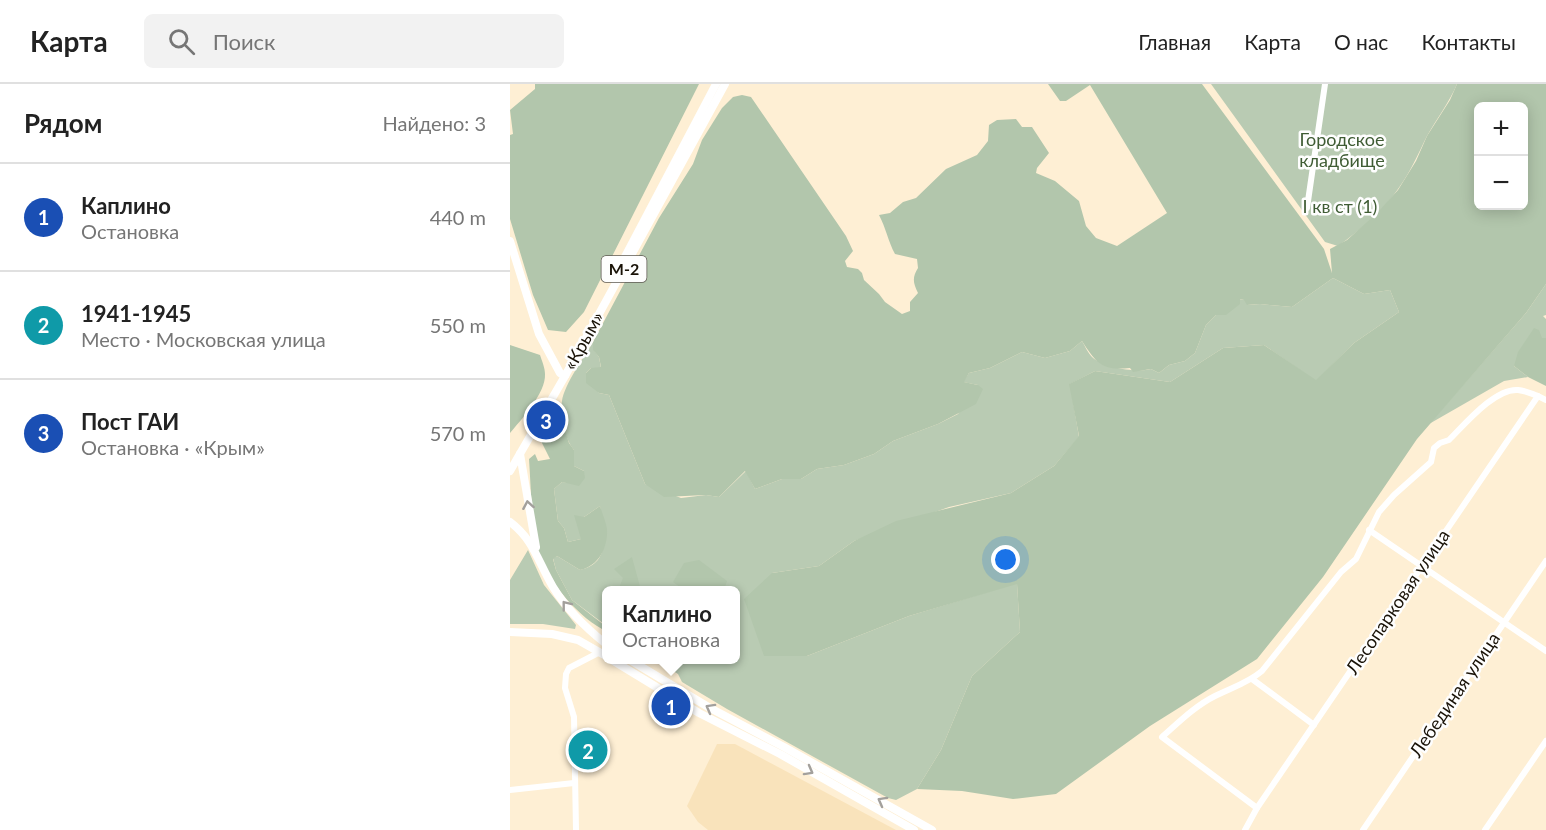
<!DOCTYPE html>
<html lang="ru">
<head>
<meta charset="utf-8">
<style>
	:root { --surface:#fff; --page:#f2f2f2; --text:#222; --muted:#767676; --line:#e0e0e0; --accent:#0b8043 }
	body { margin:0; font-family:Lato,sans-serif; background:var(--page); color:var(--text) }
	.controls { position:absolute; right:18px; top:18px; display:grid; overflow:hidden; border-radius:9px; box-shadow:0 3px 15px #0003 }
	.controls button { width:54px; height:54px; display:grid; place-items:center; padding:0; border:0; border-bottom:2px solid var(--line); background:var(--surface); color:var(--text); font:30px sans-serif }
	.you { position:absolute; left:496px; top:476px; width:21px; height:21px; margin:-15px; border:4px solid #fff; border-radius:50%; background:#1a73e8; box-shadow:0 0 0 9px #1a73e833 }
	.badge { display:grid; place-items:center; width:39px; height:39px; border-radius:50%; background:var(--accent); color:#fff; font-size:20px; font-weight:700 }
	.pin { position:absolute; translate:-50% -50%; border:3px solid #fff; box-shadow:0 2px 6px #0006 }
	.popup { position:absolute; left:92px; top:502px; width:138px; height:78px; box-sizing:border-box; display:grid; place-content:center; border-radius:9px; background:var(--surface); filter:drop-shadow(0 2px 4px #0005); font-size:20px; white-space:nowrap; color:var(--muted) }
	.popup b { font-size:22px; color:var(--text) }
	.popup::after { content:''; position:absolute; left:50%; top:100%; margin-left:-12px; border:12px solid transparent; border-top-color:var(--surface) }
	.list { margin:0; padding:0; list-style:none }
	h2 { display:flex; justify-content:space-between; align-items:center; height:78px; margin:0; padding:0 24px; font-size:26px }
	h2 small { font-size:20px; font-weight:400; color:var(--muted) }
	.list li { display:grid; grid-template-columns:39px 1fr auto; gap:18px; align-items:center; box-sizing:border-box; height:108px; padding:0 24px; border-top:2px solid var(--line) }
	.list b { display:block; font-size:22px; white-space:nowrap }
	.list p { margin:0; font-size:20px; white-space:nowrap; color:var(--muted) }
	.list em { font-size:20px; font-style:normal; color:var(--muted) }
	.icon { flex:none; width:33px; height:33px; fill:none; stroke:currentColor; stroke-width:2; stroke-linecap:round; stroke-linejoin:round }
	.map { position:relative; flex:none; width:1036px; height:746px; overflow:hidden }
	header { display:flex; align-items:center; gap:36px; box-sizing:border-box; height:84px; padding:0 30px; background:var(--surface); border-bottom:2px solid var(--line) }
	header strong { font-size:28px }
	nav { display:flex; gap:33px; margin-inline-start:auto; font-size:21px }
	.search { width:420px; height:54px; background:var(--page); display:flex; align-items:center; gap:15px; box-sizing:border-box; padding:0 21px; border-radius:9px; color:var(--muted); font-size:22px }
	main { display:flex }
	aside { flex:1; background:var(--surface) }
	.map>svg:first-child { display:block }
	.built { fill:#f9e3bb }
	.green { fill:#b9cbb3 }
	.forest { fill:#b2c6ac; fill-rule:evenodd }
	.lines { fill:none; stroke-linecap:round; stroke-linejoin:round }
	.minor { stroke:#fff; stroke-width:6 }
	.major { stroke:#fff; stroke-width:8 }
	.oneway { stroke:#a3a09c }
	.labels { text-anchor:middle; stroke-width:5; stroke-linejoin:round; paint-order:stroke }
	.shield { fill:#fefefe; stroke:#5e5951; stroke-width:1.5 }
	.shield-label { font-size:16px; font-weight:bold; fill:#191207 }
	.park-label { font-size:18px; fill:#3f5c34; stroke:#fefefe }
	.street-label { font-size:18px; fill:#191207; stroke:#fefefe }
</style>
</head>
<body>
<header>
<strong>Карта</strong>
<div class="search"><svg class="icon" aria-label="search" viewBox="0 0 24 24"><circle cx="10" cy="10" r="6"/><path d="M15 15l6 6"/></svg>Поиск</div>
<nav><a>Главная</a><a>Карта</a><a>О нас</a><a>Контакты</a></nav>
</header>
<main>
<aside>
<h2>Рядом<small>Найдено: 3</small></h2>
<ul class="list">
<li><span class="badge" style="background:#1a4fb4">1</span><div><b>Каплино</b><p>Остановка</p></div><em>440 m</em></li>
<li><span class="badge" style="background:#0f9aa8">2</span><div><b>1941-1945</b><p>Место · Московская улица</p></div><em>550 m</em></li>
<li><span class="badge" style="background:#1a4fb4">3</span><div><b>Пост ГАИ</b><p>Остановка · «Крым»</p></div><em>570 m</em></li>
</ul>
</aside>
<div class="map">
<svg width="1036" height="746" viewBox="0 0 1036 746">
	<rect width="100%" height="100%" fill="#feefd4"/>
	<!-- built -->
	<polygon class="built" points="207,660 225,660 386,746 198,746 188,738 177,722"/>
	<!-- green -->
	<g class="green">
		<path d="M 701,0 L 947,0 C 939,19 927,34 917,52 C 908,70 900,89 888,105 C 873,127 849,147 828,162 L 815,158 Z"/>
		<path d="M 823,194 L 854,210 L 880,206 L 889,228 L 844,259 L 806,297 L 754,261 L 713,264 L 660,298 L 585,287 L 560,300 L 569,353 L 544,382 L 501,409 L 439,423 L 344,457 L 309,482 L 262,489 L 297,572 L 399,532 L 507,499 L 510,548 L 462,592 L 431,666 L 407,705 L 386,716 L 378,714 L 217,625 L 172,598 L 168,590 L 154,581 L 137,576 L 225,576 L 225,506 L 96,506 L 96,548 L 92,545 L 94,540 L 62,516 L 46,486 L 43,474 L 47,472 L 70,486 C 103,479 93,446 90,422 L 74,433 L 71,455 L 58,458 L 54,444 L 48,437 L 44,405 L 52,398 L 61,399 L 74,387 L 64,382 L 64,366 C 55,356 49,330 52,317 C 54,301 74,273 83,258 L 83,265 L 89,273 L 91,284 L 81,284 L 76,289 L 89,309 L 99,311 L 135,400 L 171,414 L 196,411 L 209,413 L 236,387 L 245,405 L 272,395 L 291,395 L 307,385 L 334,381 L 364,370 L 383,357 L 428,340 L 448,330 L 468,301 L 453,298 L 459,289 L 480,284 L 512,268 L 535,274 L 560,267 L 572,257 C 575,262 578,269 582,273 C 593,284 628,289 641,285 L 649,289 L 659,281 L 675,277 L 685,269 L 696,241 L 706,231 L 729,215 L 735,216 L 738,221 L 750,220 L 782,223 Z"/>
		<polygon points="1036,200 1036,231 1033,232 1036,235 1036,254 1032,255 1004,282 1018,293 994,297 919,340 1016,229"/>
		<polygon points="18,466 34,501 66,541 65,545 33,540 0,540 0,496"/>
	</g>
	<!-- forest -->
	<g class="forest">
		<polygon points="25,0 189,0 74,228 56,248 38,246 23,211 0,135 0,51 3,50 0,26 25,5"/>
		<path d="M 538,0 L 692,0 L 814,165 L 822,189 L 820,165 L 837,156 L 866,130 L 888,106 L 906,77 L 917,52 L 940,16 L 947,0 L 1036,0 L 1036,200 L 1016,229 L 907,355 L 813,493 L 747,575 L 640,642 L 546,710 L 503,715 L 452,707 L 407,705 L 431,666 L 462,592 L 510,548 L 507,500 L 399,532 L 297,572 L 254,572 L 234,515 L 262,489 L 309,482 L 344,457 L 386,437 L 501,409 L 544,382 L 569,352 L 559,300 L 585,287 L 660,298 L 713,264 L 754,261 L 806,296 L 844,259 L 889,228 L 880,206 L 854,210 L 823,194 L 782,223 L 750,220 L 737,221 L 734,216 L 730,215 L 730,220 L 716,231 L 706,231 L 696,241 L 685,269 L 675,277 L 659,281 L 649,289 L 641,285 L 623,288 L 620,284 C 592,287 586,279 572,257 L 560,267 L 535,274 L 512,268 L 480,284 L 459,289 L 454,298 L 468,301 L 473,305 L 466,320 L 428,340 L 383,357 L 364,370 L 334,381 L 307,385 L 291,395 L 272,395 L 245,405 L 235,387 L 209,413 L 196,411 L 154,413 L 135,400 L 99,311 L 89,309 L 76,299 L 76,289 L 81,284 L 91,283 L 89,273 L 83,266 L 83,258 L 149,134 L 183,80 L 192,56 L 212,24 L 223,13 L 232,11 L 241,13 L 336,152 L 343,167 L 335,177 L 337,183 L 348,185 L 352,189 L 354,196 L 369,210 L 375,218 L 392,230 L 400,227 L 400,218 L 408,209 C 403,198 402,194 408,184 L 407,175 L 385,170 C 378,157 376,144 369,131 L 380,129 L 393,118 L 406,114 L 436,85 L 467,71 L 478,57 L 479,41 L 487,36 L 506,35 L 512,43 L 522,43 L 539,69 L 527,84 L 526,89 L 545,97 L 569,117 L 576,142 L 586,154 L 607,162 L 657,129 L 580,1 L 556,17 L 550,17 ZM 969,22 L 1014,22 L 1014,122 L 969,122 Z"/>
		<polygon points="1024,244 1029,246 1032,254 1036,254 1036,302 1018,293 1004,282 1008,268"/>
		<path d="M 0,261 L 30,271 C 32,277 35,284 35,290 C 36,309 11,336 0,349 Z"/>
		<path d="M 54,343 L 59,359 L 64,366 L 64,382 L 74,387 L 75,394 L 69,402 L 52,398 L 44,405 L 48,437 L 54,444 L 58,458 L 71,455 L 64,431 L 74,433 L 90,422 C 92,429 96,438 97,445 C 98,463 89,482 70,486 L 47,472 L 43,475 L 46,486 L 62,516 L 94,541 L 92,545 C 64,529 35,494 27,462 C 21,434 21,403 19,375 L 25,370 L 28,377 L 40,375 L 31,357 L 42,346 Z"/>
		<polygon points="122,473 131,506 108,506 113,494 104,485"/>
		<polygon points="189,476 217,497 214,506 174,506 163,498 174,479"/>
	</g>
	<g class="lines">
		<!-- minor -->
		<g class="minor">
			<polyline points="797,124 815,0"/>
			<polyline points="859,446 1036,567"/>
			<polyline points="742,595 804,641"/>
			<polyline points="0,706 64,699"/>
			<path d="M 747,724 L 652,653 C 669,638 685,622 705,612 C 721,604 738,599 752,587 L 831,488 L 846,475 L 869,428 L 884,411 L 921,378 L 924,364 L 930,359 L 939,356 C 955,340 985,304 1008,306 C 1017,307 1028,312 1036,316"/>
			<polyline points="66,746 64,633 55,604 56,590 59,584 90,568"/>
			<polyline points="735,746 747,724 1028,312"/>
			<polyline points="853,746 1036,477"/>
			<polyline points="975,746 1036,657"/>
		</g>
		<!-- major -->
		<g class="major">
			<polyline points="0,157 29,250 50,289 55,292"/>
			<polyline points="108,186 206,0"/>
			<polyline points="10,370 26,463"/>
			<polyline points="0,387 55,292 215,0"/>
			<path d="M 0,438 C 24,456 28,478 43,503 C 57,526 76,544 96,560"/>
			<polyline points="0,548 42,550 68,556 96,572"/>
			<polyline points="102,576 189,629 270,670 404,746"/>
			<polyline points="120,576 200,624 274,663 422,746"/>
		</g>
	</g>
	<!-- one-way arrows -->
	<defs><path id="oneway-chevron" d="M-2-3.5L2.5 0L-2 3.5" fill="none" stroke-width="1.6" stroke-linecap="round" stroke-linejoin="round" transform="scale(1.5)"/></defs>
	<g class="oneway">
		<use href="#oneway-chevron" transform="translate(18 421) rotate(-100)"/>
		<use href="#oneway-chevron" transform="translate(56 521) rotate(-128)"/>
		<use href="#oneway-chevron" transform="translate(200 624) rotate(-151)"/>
		<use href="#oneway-chevron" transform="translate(299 687) rotate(29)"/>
		<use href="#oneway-chevron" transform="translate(372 717) rotate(-151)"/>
	</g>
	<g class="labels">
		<!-- shield labels -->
		<rect class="shield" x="91.5" y="172" width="45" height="26" rx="4.5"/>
		<g class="shield-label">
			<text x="114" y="191">М-2</text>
		</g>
		<!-- park labels -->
		<g class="park-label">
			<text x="832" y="62">Городское<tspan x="832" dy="21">кладбище</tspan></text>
			<text x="830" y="129">I кв ст (1)</text>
		</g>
		<!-- street labels -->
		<g class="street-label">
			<text transform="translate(74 257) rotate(-61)" y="6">«Крым»</text>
			<text transform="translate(888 518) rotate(-56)" y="6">Лесопарковая улица</text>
			<text transform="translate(945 611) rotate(-56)" y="6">Лебединая улица</text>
		</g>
	</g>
</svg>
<div class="controls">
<button>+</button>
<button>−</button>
</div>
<div class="you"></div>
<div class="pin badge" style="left:161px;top:622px;background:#1a4fb4">1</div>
<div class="popup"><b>Каплино</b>Остановка</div>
<div class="pin badge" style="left:78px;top:666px;background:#0f9aa8">2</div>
<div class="pin badge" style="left:36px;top:336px;background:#1a4fb4">3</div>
</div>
</main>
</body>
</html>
